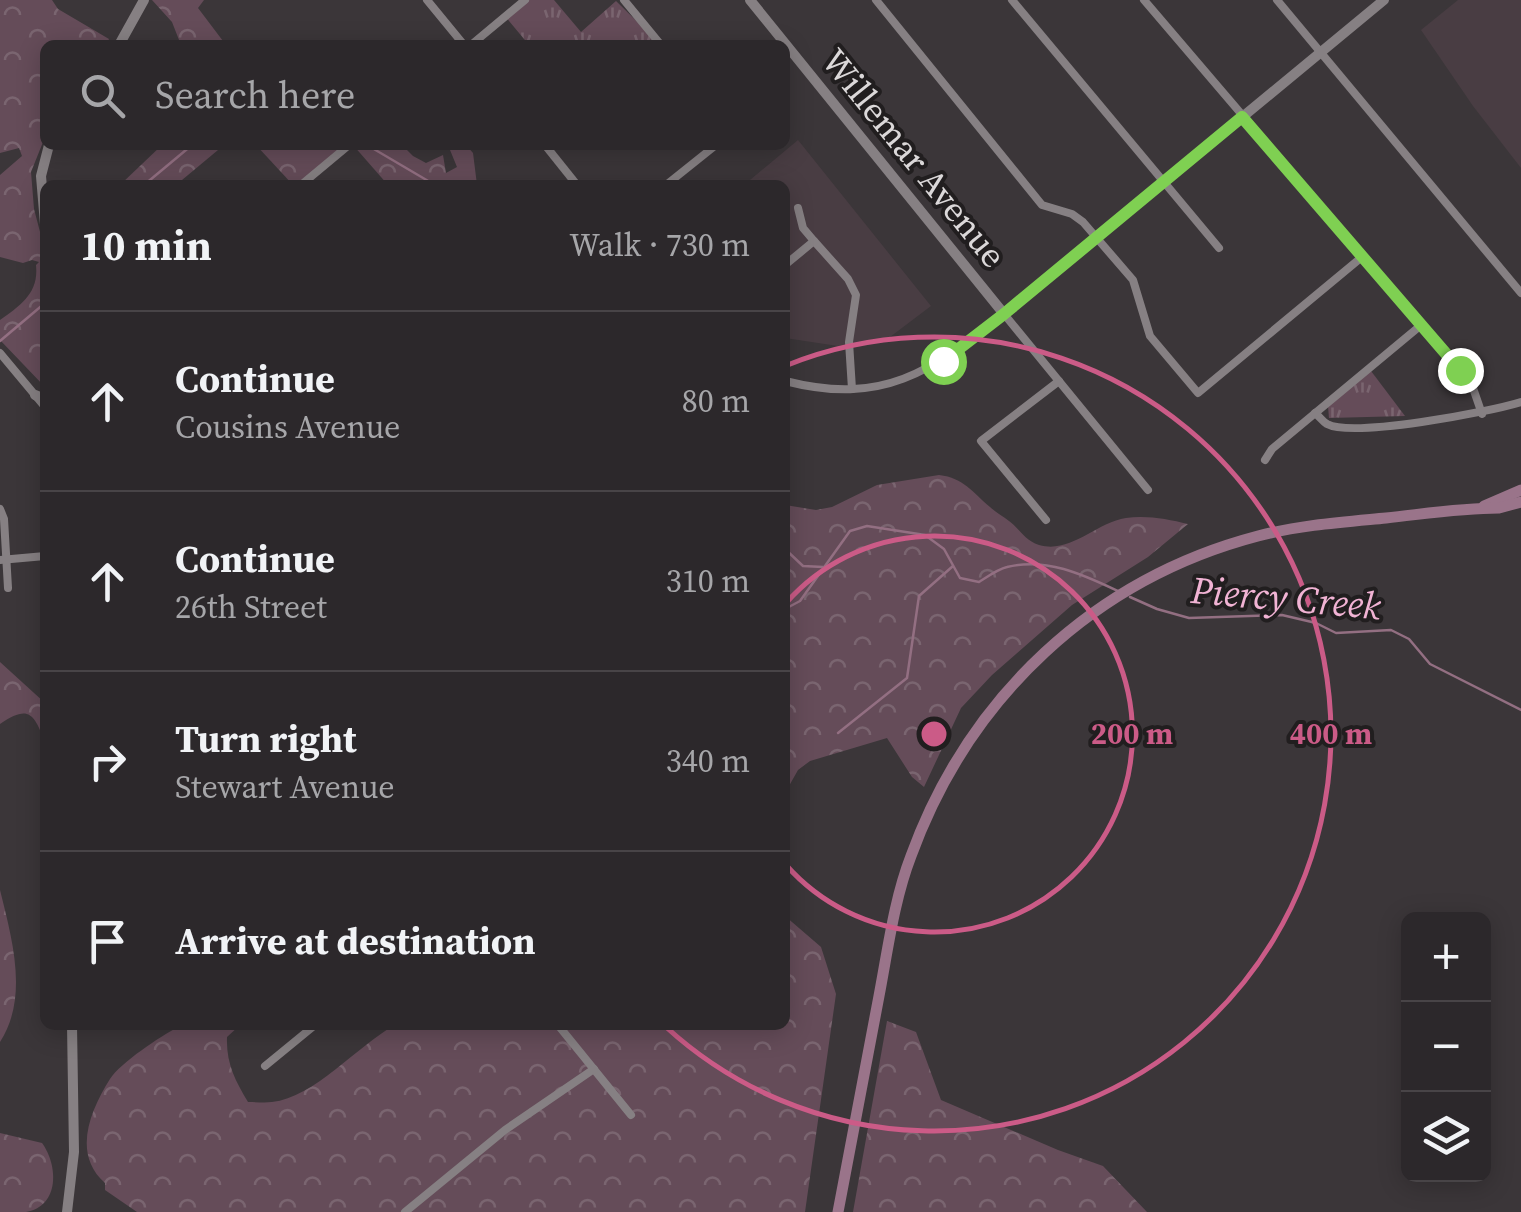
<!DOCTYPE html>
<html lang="en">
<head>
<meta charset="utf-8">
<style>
	:root { --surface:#2c282b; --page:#383437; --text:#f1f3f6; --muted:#a6a6a9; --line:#484447 }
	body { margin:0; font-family:"Source Serif 4",serif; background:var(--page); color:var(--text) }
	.controls { position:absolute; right:30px; bottom:30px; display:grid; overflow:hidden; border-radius:15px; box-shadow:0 5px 25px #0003 }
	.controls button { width:90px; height:90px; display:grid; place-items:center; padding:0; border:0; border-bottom:2px solid var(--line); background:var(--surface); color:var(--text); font:50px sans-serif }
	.stop { position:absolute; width:30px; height:30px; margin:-22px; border:8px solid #7fd052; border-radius:50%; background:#fff }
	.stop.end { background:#7fd052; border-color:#fff; box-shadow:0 2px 10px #0008 }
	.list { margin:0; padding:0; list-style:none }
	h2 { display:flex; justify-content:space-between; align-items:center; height:130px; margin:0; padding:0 40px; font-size:42px }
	h2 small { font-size:32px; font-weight:400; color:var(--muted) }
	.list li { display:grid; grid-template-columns:65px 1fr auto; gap:30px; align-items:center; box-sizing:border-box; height:180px; padding:0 40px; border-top:2px solid var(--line) }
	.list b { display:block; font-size:38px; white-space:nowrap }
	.list p { margin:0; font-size:32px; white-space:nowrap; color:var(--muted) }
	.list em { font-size:32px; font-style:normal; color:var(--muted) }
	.icon { flex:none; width:55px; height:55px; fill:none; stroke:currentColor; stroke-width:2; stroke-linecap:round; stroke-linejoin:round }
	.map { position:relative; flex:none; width:1521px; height:1212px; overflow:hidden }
	.search { position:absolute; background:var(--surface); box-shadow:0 5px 25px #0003; left:40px; top:40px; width:750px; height:110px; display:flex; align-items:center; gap:25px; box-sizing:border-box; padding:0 35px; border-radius:15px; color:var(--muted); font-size:38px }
	.panel { position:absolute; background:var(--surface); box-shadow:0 5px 25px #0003; left:40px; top:180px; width:750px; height:850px; border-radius:15px }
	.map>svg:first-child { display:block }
	.built { fill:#493d43 }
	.grass { fill:url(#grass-tufts) }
	.forest { fill:url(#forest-crowns) }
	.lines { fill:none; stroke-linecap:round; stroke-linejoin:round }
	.stream { stroke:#936f82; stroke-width:2.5 }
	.minor { stroke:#868083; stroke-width:8 }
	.tertiary { stroke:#868083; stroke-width:10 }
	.secondary { stroke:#9a748a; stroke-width:11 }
	.route { stroke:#7fd052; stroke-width:12 }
	.ring { fill:none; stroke:#cb5b87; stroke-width:5 }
	.labels { text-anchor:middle; stroke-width:8; stroke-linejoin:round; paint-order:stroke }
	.street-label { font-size:35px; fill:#dbd8d9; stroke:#211e1f }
	.water-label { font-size:38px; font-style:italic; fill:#f1b3d4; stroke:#211e1f }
	.centre { fill:#cb5b87; stroke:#211e1f; stroke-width:5 }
	.ring-label { font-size:30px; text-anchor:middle; font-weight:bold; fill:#cb5b87; stroke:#211e1f; stroke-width:8; stroke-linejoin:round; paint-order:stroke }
</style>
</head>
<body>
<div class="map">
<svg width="1521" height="1212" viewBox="0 0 1521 1212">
	<defs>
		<pattern id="grass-tufts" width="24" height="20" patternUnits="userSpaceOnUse" patternTransform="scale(2.5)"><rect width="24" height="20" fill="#654c59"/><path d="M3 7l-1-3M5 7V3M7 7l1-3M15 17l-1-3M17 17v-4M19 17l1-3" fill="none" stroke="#7a6570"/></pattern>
		<pattern id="forest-crowns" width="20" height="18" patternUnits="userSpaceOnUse" patternTransform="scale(2.5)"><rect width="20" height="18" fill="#654c59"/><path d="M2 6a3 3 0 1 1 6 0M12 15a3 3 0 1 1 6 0" fill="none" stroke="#7a6570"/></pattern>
	</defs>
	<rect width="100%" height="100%" fill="#3b3639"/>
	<!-- built -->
	<g class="built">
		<polygon points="1458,0 1521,0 1521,168 1473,106 1421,30"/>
		<polygon points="798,140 931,306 890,337 838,346 785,338 785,185 744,185"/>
	</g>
	<!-- grass -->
	<g class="grass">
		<polygon points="525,0 554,0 581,32 616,1 661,45 529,45 505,16"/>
		<polygon points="1371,371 1405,416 1329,418 1328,406"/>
	</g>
	<!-- forest -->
	<g class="forest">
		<path d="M 0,0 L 52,0 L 58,9 L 109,39 L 106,45 L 45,45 L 45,137 L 31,172 L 34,209 L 45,251 L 45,387 L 0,340 L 0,320 C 21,305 39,293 36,265 L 39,262 L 32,260 L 23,263 L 0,257 L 0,175 L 22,156 L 19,148 L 0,153 Z"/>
		<polygon points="152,0 204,0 198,8 226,45 181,45 172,22"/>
		<polygon points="162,145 224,145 176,185 120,185"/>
		<polygon points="256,145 349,145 301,185 293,185"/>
		<polygon points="353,145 402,145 413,156 426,163 443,155 446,173 457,167 448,145 466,145 473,153 477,185 388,185"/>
		<path d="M 939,475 C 964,478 972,492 990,507 C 996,513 1003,516 1009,521 C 1020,529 1024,540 1039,545 C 1071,554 1095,523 1126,518 C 1146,515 1168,519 1188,524 L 1148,557 L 1072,605 L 992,675 L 961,708 L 924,787 L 912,777 L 887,738 L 810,761 L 798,770 L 785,793 L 785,505 L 816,510 L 832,507 L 877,485 Z"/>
		<path d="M 0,662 L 45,703 L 45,742 C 34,714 29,704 0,724 Z"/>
		<path d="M 0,890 C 12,939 29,997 0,1042 Z"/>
		<path d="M 785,916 L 821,947 L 836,994 L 805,1212 L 137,1212 L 105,1190 L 105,1183 C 72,1154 90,1111 110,1079 C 120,1063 161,1036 178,1027 C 193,1020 223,1025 240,1025 L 227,1037 C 226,1063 235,1080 248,1102 C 256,1102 265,1103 272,1102 C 314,1098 358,1045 395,1025 L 785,1025 Z"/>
		<polygon points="887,1021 916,1032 941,1100 1058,1150 1103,1166 1147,1212 853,1212"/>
		<path d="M 0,1133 L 42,1143 C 58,1165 60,1206 26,1212 C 18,1212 8,1212 0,1212 Z"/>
	</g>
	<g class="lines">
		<!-- stream -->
		<g class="stream">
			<polyline points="367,145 435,185"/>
			<polyline points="144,185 192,145"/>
			<polyline points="0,341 45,303"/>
			<polyline points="785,549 803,566 823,567"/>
			<polyline points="1130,597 1157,609 1189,618 1282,615 1316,623 1336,633 1391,630 1409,639 1430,664 1521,710"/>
			<path d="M 785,609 L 800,601 L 850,531 L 867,526 L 925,535 L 944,549 L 960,578 L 979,582 C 987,577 998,569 1007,567 C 1047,557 1084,575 1118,591"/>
			<polyline points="838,733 907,678 919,596 953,566"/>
		</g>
		<!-- minor -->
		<g class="minor">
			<polyline points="427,0 464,45"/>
			<polyline points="624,0 661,45"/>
			<polyline points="876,0 1042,205 1072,214 1083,222 1133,280 1150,336 1198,393 1362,257"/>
			<polyline points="1012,0 1219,248"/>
			<polyline points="1144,0 1460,370 1473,388 1482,414"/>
			<polyline points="1277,0 1521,293"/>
			<polyline points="471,45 525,0"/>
			<polyline points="545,145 577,185"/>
			<polyline points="301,185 349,145"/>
			<polyline points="666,185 716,145"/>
			<polyline points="798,208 803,228 814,241"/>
			<polyline points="785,265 814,241 848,279 856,295 849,342 852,389"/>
			<polyline points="0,353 45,407"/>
			<path d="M 785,381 C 883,406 930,372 1004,314 L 1148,490"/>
			<path d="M 1315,413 C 1319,416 1322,421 1327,424 C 1353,438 1489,412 1521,402"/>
			<polyline points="1265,460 1272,449 1420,326"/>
			<polyline points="0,509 4,519 8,588"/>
			<polyline points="1046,520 981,441 1059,381"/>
			<polyline points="0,560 45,556"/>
			<polyline points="558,1025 631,1115"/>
			<polyline points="265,1066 315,1025"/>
			<polyline points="405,1212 505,1130 594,1069"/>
		</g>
		<!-- tertiary -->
		<g class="tertiary">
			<polyline points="750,0 1004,314 1384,0"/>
			<polyline points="119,45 144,0"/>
			<polyline points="45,224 41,176 49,145"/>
			<polyline points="35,395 45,399"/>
			<polyline points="67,1212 74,1152 72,1025"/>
		</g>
		<!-- secondary -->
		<g class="secondary">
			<polyline points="1484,506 1521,490"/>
			<path d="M 838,1212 C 852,1140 865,1068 879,996 C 888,949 894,900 911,856 C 969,697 1094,579 1258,536 C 1300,525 1344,522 1386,518 C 1424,514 1461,508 1499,508 L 1521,502"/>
		</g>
	</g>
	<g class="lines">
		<!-- route -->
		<polyline class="route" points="943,361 1004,314 1242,117 1460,370"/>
	</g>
	<!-- distance rings -->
	<g class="ring">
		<path d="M786 603A198 198 0 1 1 786 865"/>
		<path d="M785 366A397 397 0 1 1 666 1027"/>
	</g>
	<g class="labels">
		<!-- street labels -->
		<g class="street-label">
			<text transform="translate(914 158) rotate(51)" y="12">Willemar Avenue</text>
		</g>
		<!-- water labels -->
		<g class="water-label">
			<text transform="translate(1286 598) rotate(5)" y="13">Piercy Creek</text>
		</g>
	</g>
	<circle cx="934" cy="734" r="15" class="centre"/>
	<g class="ring-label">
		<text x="1132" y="744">200 m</text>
		<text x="1331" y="744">400 m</text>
	</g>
</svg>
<div class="controls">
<button>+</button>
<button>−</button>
<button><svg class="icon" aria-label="layers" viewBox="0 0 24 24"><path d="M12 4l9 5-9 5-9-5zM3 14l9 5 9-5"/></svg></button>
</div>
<div class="stop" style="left:943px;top:361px"></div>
<div class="stop end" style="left:1460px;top:370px"></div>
<div class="search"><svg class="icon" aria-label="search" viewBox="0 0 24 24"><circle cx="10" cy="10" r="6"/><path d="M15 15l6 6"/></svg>Search here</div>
<section class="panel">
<h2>10 min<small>Walk · 730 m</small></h2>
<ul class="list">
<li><svg class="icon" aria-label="ahead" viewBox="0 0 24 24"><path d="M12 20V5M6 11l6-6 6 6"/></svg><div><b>Continue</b><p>Cousins Avenue</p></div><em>80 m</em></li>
<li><svg class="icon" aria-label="ahead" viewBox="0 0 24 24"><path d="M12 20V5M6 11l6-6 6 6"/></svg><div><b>Continue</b><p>26th Street</p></div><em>310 m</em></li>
<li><svg class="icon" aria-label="right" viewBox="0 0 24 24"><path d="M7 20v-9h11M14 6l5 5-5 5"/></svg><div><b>Turn right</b><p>Stewart Avenue</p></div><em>340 m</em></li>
<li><svg class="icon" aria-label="arrive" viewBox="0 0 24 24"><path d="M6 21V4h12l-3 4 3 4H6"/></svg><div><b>Arrive at destination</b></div></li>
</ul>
</section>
</div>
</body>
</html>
